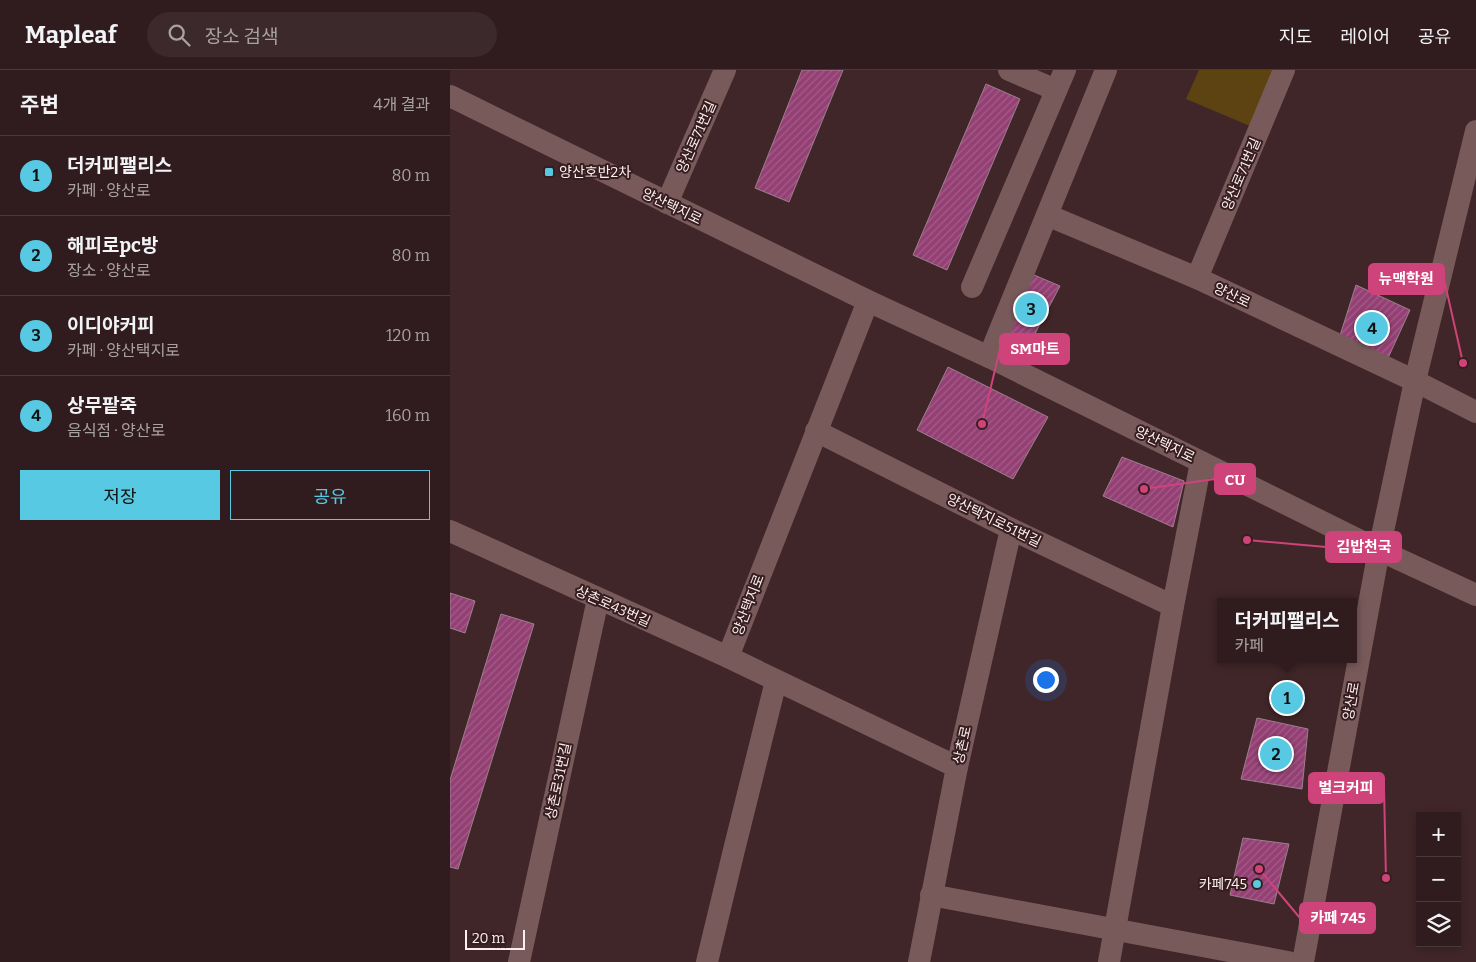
<!DOCTYPE html>
<html lang="ko">
<head>
<meta charset="utf-8">
<style>
	:root { --surface:#301c1e; --page:#3c292b; --text:#f1f3f6; --muted:#a8a1a4; --line:#4b3a3c; --accent:#58c9e3 }
	body { margin:0; font-family:Bitter,"Noto Sans KR",serif; background:var(--page); color:var(--text) }
	.controls { position:absolute; right:15px; bottom:15px; display:grid; overflow:hidden; border-radius:0px; box-shadow:0 2px 8px #0003 }
	.controls button { width:45px; height:45px; display:grid; place-items:center; padding:0; border:0; border-bottom:1px solid var(--line); background:var(--surface); color:var(--text); font:25px sans-serif }
	.scale { position:absolute; left:15px; bottom:12px; width:60px; box-sizing:border-box; padding-left:5px; border:2px solid #fdeeef; border-top:0; font-size:14px; line-height:18px; white-space:nowrap; color:#fdeeef; -webkit-text-stroke:4px #361d1e; paint-order:stroke }
	.you { position:absolute; left:595px; top:609px; width:18px; height:18px; margin:-12px; border:4px solid #fff; border-radius:50%; background:#1a73e8; box-shadow:0 0 0 8px #1a73e833 }
	.badge { display:grid; place-items:center; width:32px; height:32px; border-radius:50%; background:var(--accent); color:#111; font-size:16px; font-weight:700 }
	.pin { position:absolute; translate:-50% -50%; border:2px solid #fff; box-shadow:0 1px 5px #0006 }
	.popup { position:absolute; left:767px; top:528px; width:140px; height:65px; box-sizing:border-box; display:grid; place-content:center; border-radius:0px; background:var(--surface); filter:drop-shadow(0 1px 4px #0005); font-size:16px; white-space:nowrap; color:var(--muted) }
	.popup b { font-size:19px; color:var(--text) }
	.popup::after { content:''; position:absolute; left:50%; top:100%; margin-left:-10px; border:10px solid transparent; border-top-color:var(--surface) }
	.list { margin:0; padding:0; list-style:none }
	h2 { display:flex; justify-content:space-between; align-items:center; height:65px; margin:0; padding:0 20px; font-size:21px }
	h2 small { font-size:16px; font-weight:400; color:var(--muted) }
	.list li { display:grid; grid-template-columns:32px 1fr auto; gap:15px; align-items:center; box-sizing:border-box; height:80px; padding:0 20px; border-top:1px solid var(--line) }
	.list b { display:block; font-size:19px; white-space:nowrap }
	.list p { margin:0; font-size:16px; white-space:nowrap; color:var(--muted) }
	.list em { font-size:16px; font-style:normal; color:var(--muted) }
	.actions { display:flex; gap:10px; padding:15px 20px }
	.actions a { flex:1; padding:11px 0; border:1px solid var(--accent); border-radius:0px; text-align:center; font-size:18px; color:var(--accent) }
	.actions .main { background:var(--accent); color:#111 }
	.icon { flex:none; width:28px; height:28px; fill:none; stroke:currentColor; stroke-width:2; stroke-linecap:round; stroke-linejoin:round }
	.map { position:relative; flex:none; width:1026px; height:892px; overflow:hidden }
	header { display:flex; align-items:center; gap:30px; box-sizing:border-box; height:70px; padding:0 25px; background:var(--surface); border-bottom:1px solid var(--line) }
	header strong { font-size:24px }
	nav { display:flex; gap:28px; margin-inline-start:auto; font-size:18px }
	.search { width:350px; height:45px; background:var(--page); display:flex; align-items:center; gap:12px; box-sizing:border-box; padding:0 18px; border-radius:28px; color:var(--muted); font-size:19px }
	main { display:flex }
	aside { flex:1; background:var(--surface) }
	.map>svg:first-child { display:block }
	.green { fill:#5c4311 }
	.building { fill:url(#building-hatch); stroke:#9b808f }
	.lines { fill:none; stroke-linecap:round; stroke-linejoin:round }
	.minor { stroke:#785a5b; stroke-width:22 }
	.poi-dot { fill:#58c9e3; stroke:#361d1e; stroke-width:2 }
	.labels { text-anchor:middle; stroke-width:4; stroke-linejoin:round; paint-order:stroke }
	.street-label { font-size:14px; fill:#fdeeef; stroke:#361d1e }
	.poi-label { font-size:14px; fill:#fdeeef; stroke:#361d1e; text-anchor:start }
	.leader { fill:none; stroke:#ce4379; stroke-width:2 }
	.callout-dot { fill:#ce4379; stroke:#361d1e; stroke-width:2 }
	.callout { fill:#ce4379; stroke:#ce4379; stroke-width:2 }
	.callout-label { font-size:15px; text-anchor:middle; font-weight:bold; fill:#fff }
</style>
</head>
<body>
<header>
<strong>Mapleaf</strong>
<div class="search"><svg class="icon" aria-label="search" viewBox="0 0 24 24"><circle cx="10" cy="10" r="6"/><path d="M15 15l6 6"/></svg>장소 검색</div>
<nav><a>지도</a><a>레이어</a><a>공유</a></nav>
</header>
<main>
<aside>
<h2>주변<small>4개 결과</small></h2>
<ul class="list">
<li><span class="badge">1</span><div><b>더커피팰리스</b><p>카페 · 양산로</p></div><em>80 m</em></li>
<li><span class="badge">2</span><div><b>해피로pc방</b><p>장소 · 양산로</p></div><em>80 m</em></li>
<li><span class="badge">3</span><div><b>이디야커피</b><p>카페 · 양산택지로</p></div><em>120 m</em></li>
<li><span class="badge">4</span><div><b>상무팥죽</b><p>음식점 · 양산로</p></div><em>160 m</em></li>
</ul>
<div class="actions"><a class="main">저장</a><a>공유</a></div>
</aside>
<div class="map">
<svg width="1026" height="892" viewBox="0 0 1026 892">
	<defs>
		<pattern id="building-hatch" width="6" height="6" patternUnits="userSpaceOnUse" patternTransform="scale(1.25)"><rect width="6" height="6" fill="#944074"/><path d="M-1 1l2-2M0 6l6-6M5 7l2-2" fill="none" stroke="#a45c88"/></pattern>
	</defs>
	<rect width="100%" height="100%" fill="#402628"/>
	<!-- green -->
	<polygon class="green" points="749,0 824,0 800,56 736,29"/>
	<!-- building -->
	<g class="building">
		<polygon points="352,0 393,0 339,132 305,118"/>
		<polygon points="536,14 570,29 497,200 463,185"/>
		<polygon points="577,202 610,216 578,277 555,263"/>
		<polygon points="906,215 960,240 938,288 887,275"/>
		<polygon points="498,297 598,347 563,409 467,360"/>
		<polygon points="672,387 734,411 723,457 653,426"/>
		<polygon points="0,523 25,531 15,563 0,558"/>
		<polygon points="51,544 84,554 8,799 0,797 0,710"/>
		<polygon points="807,648 858,659 852,719 791,709"/>
		<polygon points="793,768 839,774 824,834 780,825"/>
	</g>
	<g class="lines">
		<!-- minor -->
		<g class="minor">
			<polyline points="559,0 606,20"/>
			<polyline points="0,26 418,231 539,287 929,480 1026,525"/>
			<polyline points="217,133 275,0"/>
			<polyline points="597,145 747,208 965,311 1026,342"/>
			<polyline points="747,208 834,0"/>
			<polyline points="522,217 615,0"/>
			<polyline points="539,287 656,0"/>
			<polyline points="366,361 561,459 723,536"/>
			<polyline points="0,461 278,587 507,697"/>
			<polyline points="278,587 418,231"/>
			<polyline points="481,825 838,892"/>
			<polyline points="69,892 148,529"/>
			<polyline points="257,892 284,780 326,611"/>
			<polyline points="469,892 507,697 561,459"/>
			<polyline points="659,892 723,536 751,392"/>
			<polyline points="853,892 929,480 965,311 1026,61"/>
		</g>
	</g>
	<!-- markers -->
	<g class="poi-dot">
		<rect x="94" y="97" width="10" height="10" rx="2.5"/>
		<circle cx="807" cy="814" r="5"/>
	</g>
	<g class="labels">
		<!-- street labels -->
		<g class="street-label">
			<text transform="translate(246 67) rotate(-66)" y="5">양산로71번길</text>
			<text transform="translate(791 104) rotate(-67)" y="5">양산로71번길</text>
			<text transform="translate(222 136) rotate(26)" y="5">양산택지로</text>
			<text transform="translate(782 225) rotate(25)" y="5">양산로</text>
			<text transform="translate(715 374) rotate(26)" y="5">양산택지로</text>
			<text transform="translate(544 450) rotate(26)" y="5">양산택지로51번길</text>
			<text transform="translate(298 535) rotate(-69)" y="5">양산택지로</text>
			<text transform="translate(163 536) rotate(24)" y="5">상촌로43번길</text>
			<text transform="translate(901 631) rotate(-80)" y="5">양산로</text>
			<text transform="translate(512 675) rotate(-77)" y="5">상촌로</text>
			<text transform="translate(108 711) rotate(-78)" y="5">상촌로31번길</text>
		</g>
		<!-- poi labels -->
		<g class="poi-label">
			<text x="109" y="107">양산호반2차</text>
			<text x="797" y="819" text-anchor="end">카페745</text>
		</g>
	</g>
	<!-- callouts -->
	<path class="leader" d="M1013 293L994 209M532 354L550 279M694 419L765 409M797 470L876 477M936 808L934 718M809 799L850 848"/>
	<g class="callout-dot">
		<circle cx="1013" cy="293" r="5"/>
		<circle cx="532" cy="354" r="5"/>
		<circle cx="694" cy="419" r="5"/>
		<circle cx="797" cy="470" r="5"/>
		<circle cx="936" cy="808" r="5"/>
		<circle cx="809" cy="799" r="5"/>
	</g>
	<g class="callout">
		<rect x="919" y="194" width="75" height="30" rx="5"/>
		<rect x="550" y="264" width="69" height="30" rx="5"/>
		<rect x="765" y="394" width="40" height="30" rx="5"/>
		<rect x="876" y="462" width="75" height="30" rx="5"/>
		<rect x="859" y="703" width="75" height="30" rx="5"/>
		<rect x="850" y="833" width="75" height="30" rx="5"/>
	</g>
	<g class="callout-label">
		<text x="956" y="214">뉴맥학원</text>
		<text x="585" y="284">SM마트</text>
		<text x="785" y="415">CU</text>
		<text x="914" y="482">김밥천국</text>
		<text x="896" y="723">벌크커피</text>
		<text x="888" y="853">카페 745</text>
	</g>
</svg>
<div class="controls">
<button>+</button>
<button>−</button>
<button><svg class="icon" aria-label="layers" viewBox="0 0 24 24"><path d="M12 4l9 5-9 5-9-5zM3 14l9 5 9-5"/></svg></button>
</div>
<div class="scale">20 m</div>
<div class="you"></div>
<div class="pin badge" style="left:837px;top:628px">1</div>
<div class="popup"><b>더커피팰리스</b>카페</div>
<div class="pin badge" style="left:826px;top:684px">2</div>
<div class="pin badge" style="left:581px;top:239px">3</div>
<div class="pin badge" style="left:922px;top:258px">4</div>
</div>
</main>
</body>
</html>
